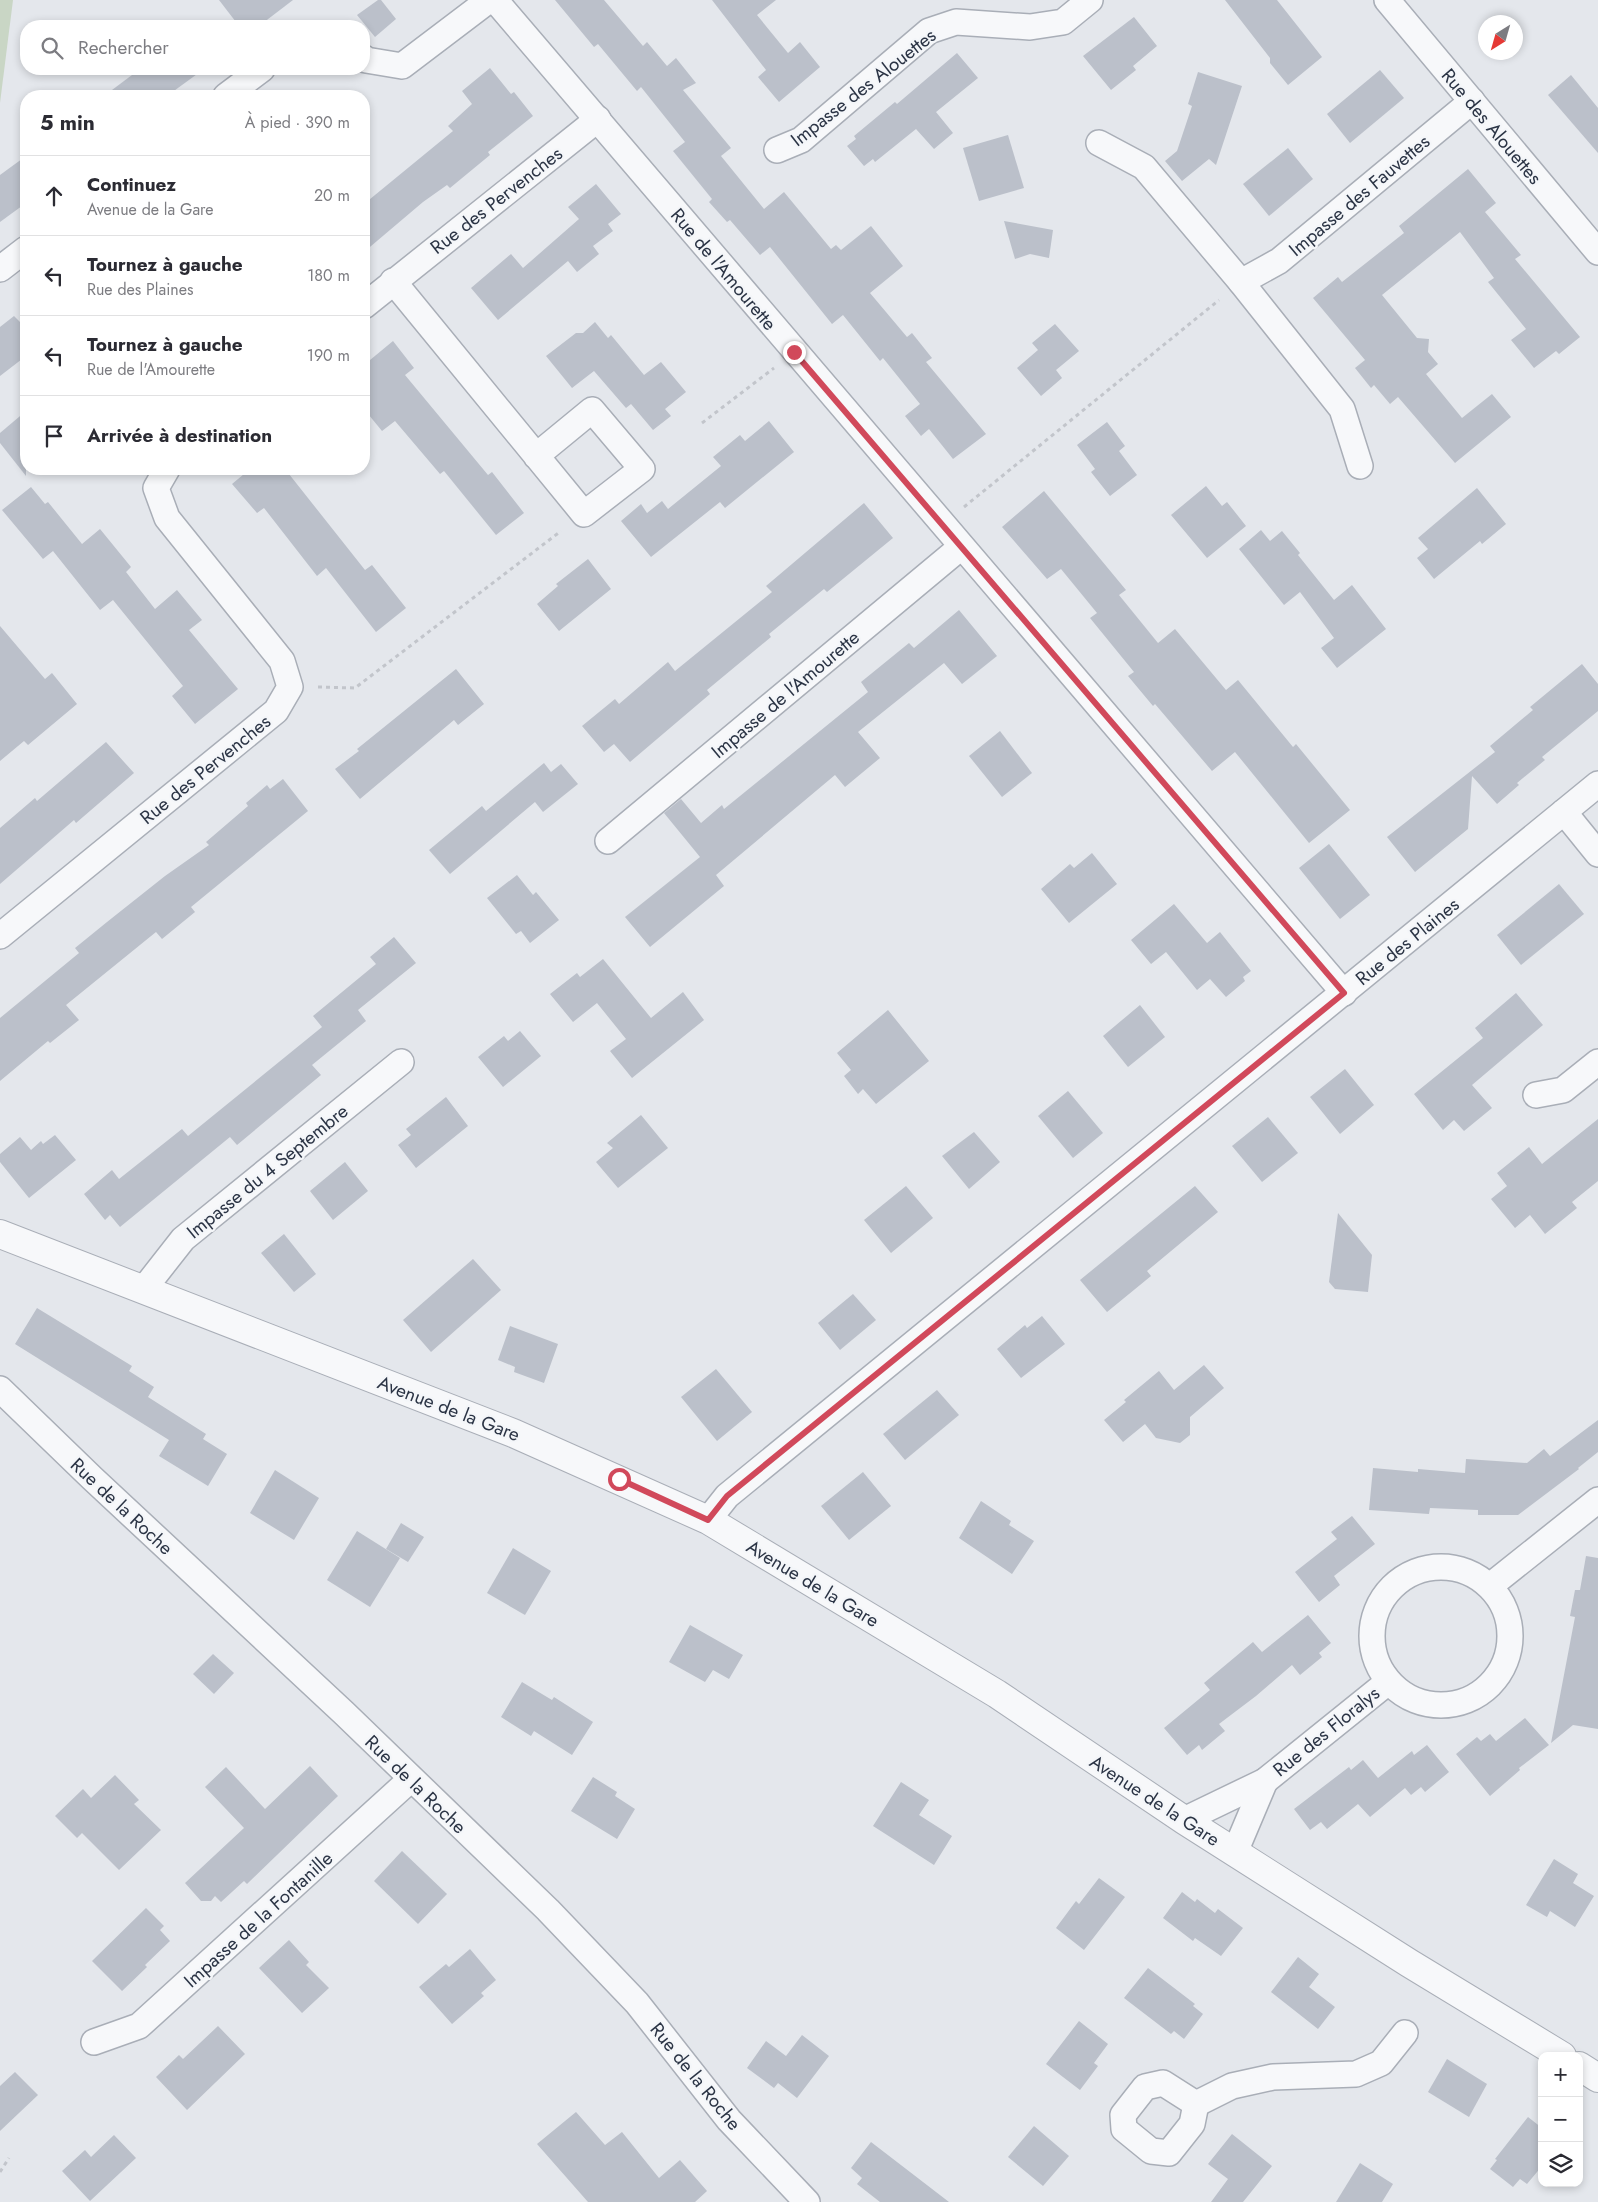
<!DOCTYPE html>
<html lang="fr">
<head>
<meta charset="utf-8">
<style>
	:root { --surface:#fff; --page:#f2f2f3; --text:#2b2b33; --muted:#7c7c81; --line:#e1e1e2 }
	body { margin:0; font-family:Jost,sans-serif; background:var(--page); color:var(--text) }
	.controls { position:absolute; right:15px; bottom:15px; display:grid; overflow:hidden; border-radius:10px; box-shadow:0 2px 8px #0003 }
	.controls button { width:45px; height:45px; display:grid; place-items:center; padding:0; border:0; border-bottom:1px solid var(--line); background:var(--surface); color:var(--text); font:25px sans-serif }
	.compass { position:absolute; left:1478px; top:15px; width:45px; height:45px; border-radius:50%; background:var(--surface); box-shadow:0 2px 8px #0003; rotate:217deg }
	.stop { position:absolute; width:15px; height:15px; margin:-11px; border:4px solid #d1495b; border-radius:50%; background:#fff }
	.stop.end { background:#d1495b; border-color:#fff; box-shadow:0 1px 5px #0008 }
	.list { margin:0; padding:0; list-style:none }
	h2 { display:flex; justify-content:space-between; align-items:center; height:65px; margin:0; padding:0 20px; font-size:21px }
	h2 small { font-size:16px; font-weight:400; color:var(--muted) }
	.list li { display:grid; grid-template-columns:32px 1fr auto; gap:15px; align-items:center; box-sizing:border-box; height:80px; padding:0 20px; border-top:1px solid var(--line) }
	.list b { display:block; font-size:19px; white-space:nowrap }
	.list p { margin:0; font-size:16px; white-space:nowrap; color:var(--muted) }
	.list em { font-size:16px; font-style:normal; color:var(--muted) }
	.icon { flex:none; width:28px; height:28px; fill:none; stroke:currentColor; stroke-width:2; stroke-linecap:round; stroke-linejoin:round }
	.map { position:relative; flex:none; width:1598px; height:2202px; overflow:hidden }
	.search { position:absolute; background:var(--surface); box-shadow:0 2px 8px #0003; left:20px; top:20px; width:350px; height:55px; display:flex; align-items:center; gap:12px; box-sizing:border-box; padding:0 18px; border-radius:20px; color:var(--muted); font-size:19px }
	.panel { position:absolute; background:var(--surface); box-shadow:0 2px 8px #0003; left:20px; top:90px; width:350px; height:385px; border-radius:20px }
	.map>svg:first-child { display:block }
	.green { fill:#c9d6c5 }
	.building { fill:#bbc0ca }
	.lines { fill:none; stroke-linecap:round; stroke-linejoin:round }
	.minor-casing { stroke:#a9aeb7; stroke-width:28 }
	.tertiary-casing { stroke:#a9aeb7; stroke-width:30 }
	.path { stroke:#c2c5cb; stroke-width:3; stroke-dasharray:4 4; stroke-linecap:butt }
	.minor { stroke:#f7f8fa; stroke-width:25 }
	.tertiary { stroke:#f7f8fa; stroke-width:28 }
	.route { stroke:#d1495b; stroke-width:6 }
	.labels { text-anchor:middle; stroke-width:4.5; stroke-linejoin:round; paint-order:stroke }
	.street-label { font-size:19px; fill:#2b3445; stroke:#f4f6f9 }
</style>
</head>
<body>
<div class="map">
<svg width="1598" height="2202" viewBox="0 0 1598 2202">
	<rect width="100%" height="100%" fill="#e4e7ec"/>
	<!-- green -->
	<polygon class="green" points="0,0 13,0 0,103"/>
	<!-- building -->
	<g class="building">
		<polygon points="219,0 293,0 259,26 239,26"/>
		<polygon points="378,0 381,0 396,19 375,37 357,15"/>
		<polygon points="555,0 604,0 643,46 647,42 667,66 676,58 696,83 683,90 731,148 721,156 764,209 784,192 831,249 836,245 841,250 871,226 903,266 870,293 907,337 912,333 932,358 926,362 986,434 953,459 929,429 921,436 905,416 920,404 883,358 880,361 843,315 832,324 770,247 760,255 730,220 727,222 709,202 712,199 673,151 685,142 641,87 637,91 598,44 594,47"/>
		<polygon points="712,0 776,0 757,15 788,53 800,42 820,67 779,102 758,77 766,70"/>
		<polygon points="1225,0 1277,0 1322,57 1288,85 1270,63 1270,58"/>
		<polygon points="1134,17 1157,46 1133,66 1136,70 1111,90 1083,56"/>
		<polygon points="957,53 978,78 936,112 953,133 934,149 916,129 875,162 873,159 864,166 847,146 856,139 854,136 895,102 897,104"/>
		<polygon points="490,68 511,94 514,92 533,116 488,152 490,155 450,188 447,185 423,202 364,252 364,204 453,131 448,126 472,104 462,91"/>
		<polygon points="140,69 204,69 167,96 104,96"/>
		<polygon points="1380,70 1404,98 1350,143 1327,114"/>
		<polygon points="1198,72 1242,86 1216,165 1209,159 1182,181 1165,161 1177,151 1192,106 1188,104"/>
		<polygon points="1571,75 1598,108 1598,153 1548,95"/>
		<polygon points="1008,135 1024,188 979,201 963,148"/>
		<polygon points="1288,148 1313,179 1269,216 1243,184"/>
		<polygon points="26,156 26,203 0,222 0,175"/>
		<polygon points="1468,169 1496,203 1485,212 1521,255 1515,259 1580,337 1559,354 1556,351 1534,368 1511,340 1526,329 1488,282 1494,278 1460,232 1382,295 1417,338 1429,339 1428,352 1438,364 1426,374 1462,418 1492,394 1511,417 1455,463 1398,397 1390,404 1374,385 1371,388 1355,368 1365,360 1313,298 1338,277 1342,282 1404,233 1399,226"/>
		<polygon points="596,184 621,214 608,224 613,231 593,246 599,254 577,272 568,261 498,320 471,288 511,254 523,268 579,219 568,207"/>
		<polygon points="1004,221 1053,230 1049,258 1030,254 1015,259"/>
		<polygon points="14,316 26,328 26,356 0,376 0,327"/>
		<polygon points="595,322 608,338 611,335 644,375 661,362 686,392 665,409 671,416 653,430 631,404 626,408 594,371 572,388 546,356 576,333 583,333"/>
		<polygon points="1055,324 1079,351 1056,370 1062,378 1041,396 1017,368 1038,350 1032,343"/>
		<polygon points="393,341 414,368 405,375 488,475 492,472 524,513 496,535 444,471 440,474 395,421 382,431 364,409 364,365"/>
		<polygon points="26,411 26,476 0,443 0,433"/>
		<polygon points="769,421 794,452 725,508 720,502 651,557 621,521 641,504 647,513 662,501 668,509 721,466 713,457 740,435 745,441"/>
		<polygon points="1107,422 1125,446 1119,451 1137,475 1110,496 1091,472 1095,469 1077,445"/>
		<polygon points="250,469 285,469 365,570 372,565 406,608 376,632 326,568 317,576 264,508 257,513 232,484"/>
		<polygon points="1206,486 1222,506 1227,502 1246,526 1207,558 1171,515"/>
		<polygon points="31,487 45,504 48,502 82,544 100,529 131,567 126,572 155,609 177,590 202,620 189,630 238,689 195,724 172,696 183,686 113,600 100,610 53,551 43,559 2,510"/>
		<polygon points="1477,488 1506,524 1482,544 1480,541 1434,579 1417,558 1428,549 1418,538"/>
		<polygon points="1044,491 1126,590 1119,595 1158,643 1175,629 1226,690 1238,680 1293,747 1296,744 1350,810 1309,843 1235,752 1212,771 1155,704 1153,706 1128,676 1134,672 1090,618 1097,613 1061,569 1047,579 1002,527"/>
		<polygon points="864,503 893,538 827,592 824,589 769,634 771,637 707,690 710,694 630,762 614,744 604,752 582,726 615,699 619,704 668,662 675,671 772,592 766,586"/>
		<polygon points="1261,530 1270,541 1282,531 1300,553 1298,555 1334,600 1352,585 1386,629 1337,668 1321,648 1334,638 1300,592 1284,605 1239,549"/>
		<polygon points="588,559 611,589 559,631 537,604 558,586 556,584"/>
		<polygon points="959,610 997,656 962,684 944,663 858,732 880,758 845,787 835,775 716,875 724,886 650,947 625,917 700,857 664,813 681,799 701,823 722,805 724,809 868,692 861,682 909,643 914,648"/>
		<polygon points="0,626 45,679 52,673 77,704 28,745 24,741 0,761"/>
		<polygon points="1582,664 1598,684 1598,711 1542,757 1545,760 1517,783 1519,785 1497,804 1472,776 1468,829 1415,872 1387,837 1495,752 1490,746 1533,710 1530,707"/>
		<polygon points="456,669 484,704 458,725 454,720 360,799 335,769 359,751 357,749"/>
		<polygon points="1000,731 1032,773 1002,797 969,756"/>
		<polygon points="106,742 134,773 76,823 74,820 0,884 0,828 35,798 37,801"/>
		<polygon points="544,763 551,772 561,764 578,784 543,812 535,802 450,874 429,850 482,806 486,811"/>
		<polygon points="283,779 308,811 191,907 195,912 162,939 156,932 66,1005 79,1020 50,1043 48,1041 0,1081 0,1018 79,953 75,948 107,922 165,876 209,845 206,842 248,806 246,803 267,785 270,789"/>
		<polygon points="1329,844 1370,895 1340,919 1299,868"/>
		<polygon points="1092,853 1117,884 1069,923 1041,889 1070,864 1074,868"/>
		<polygon points="517,875 533,895 536,892 559,920 530,943 521,931 516,934 487,898"/>
		<polygon points="1559,884 1584,914 1521,965 1497,935"/>
		<polygon points="1174,904 1207,943 1220,932 1251,971 1243,977 1245,981 1226,997 1210,979 1197,990 1166,952 1151,964 1131,940"/>
		<polygon points="394,937 416,963 358,1010 366,1021 312,1065 321,1075 237,1145 230,1137 120,1227 110,1215 105,1220 84,1194 112,1170 119,1179 182,1129 188,1136 322,1027 313,1016 376,964 370,957"/>
		<polygon points="603,959 651,1018 683,992 704,1020 632,1078 610,1051 626,1039 597,1003 573,1022 550,994 577,973 580,977"/>
		<polygon points="1516,993 1543,1025 1472,1085 1492,1108 1464,1131 1454,1120 1443,1130 1414,1094 1483,1038 1475,1028"/>
		<polygon points="1140,1005 1165,1037 1128,1067 1103,1036"/>
		<polygon points="888,1010 929,1061 876,1104 863,1089 858,1094 844,1076 851,1070 837,1053"/>
		<polygon points="520,1031 541,1056 503,1087 478,1057 504,1036 508,1041"/>
		<polygon points="1345,1069 1374,1105 1340,1134 1310,1097"/>
		<polygon points="1068,1091 1103,1133 1073,1158 1038,1116"/>
		<polygon points="446,1097 468,1126 416,1168 398,1145 411,1135 406,1129"/>
		<polygon points="641,1115 668,1148 618,1188 596,1162 613,1148 607,1143"/>
		<polygon points="1268,1117 1298,1153 1262,1182 1232,1146"/>
		<polygon points="1598,1119 1598,1181 1572,1202 1577,1208 1545,1234 1530,1215 1515,1228 1491,1199 1507,1186 1497,1173 1529,1147 1542,1164"/>
		<polygon points="974,1132 1000,1162 969,1189 942,1156"/>
		<polygon points="55,1135 76,1160 29,1198 0,1162 0,1154 20,1137 31,1150 41,1141 43,1144"/>
		<polygon points="345,1162 368,1191 333,1220 310,1191"/>
		<polygon points="906,1186 933,1218 891,1253 864,1220"/>
		<polygon points="1195,1186 1218,1212 1147,1271 1151,1276 1107,1312 1080,1280"/>
		<polygon points="1338,1213 1372,1255 1368,1292 1335,1289 1329,1282"/>
		<polygon points="284,1234 316,1274 294,1292 261,1253"/>
		<polygon points="473,1259 501,1290 431,1352 403,1320"/>
		<polygon points="853,1294 876,1320 840,1350 818,1323"/>
		<polygon points="37,1308 132,1366 129,1371 154,1387 148,1397 206,1434 203,1439 227,1454 208,1486 159,1456 169,1440 15,1344"/>
		<polygon points="1042,1316 1065,1344 1021,1378 997,1349 1025,1325 1027,1328"/>
		<polygon points="510,1326 558,1344 544,1383 514,1372 515,1367 498,1360"/>
		<polygon points="1204,1365 1224,1388 1190,1417 1190,1435 1180,1443 1156,1438 1145,1424 1123,1442 1104,1420 1126,1402 1124,1400 1159,1371 1174,1390"/>
		<polygon points="716,1369 752,1412 717,1441 681,1397"/>
		<polygon points="937,1390 959,1415 905,1460 883,1434"/>
		<polygon points="1598,1420 1598,1452 1578,1468 1579,1469 1518,1515 1478,1515 1478,1510 1430,1508 1429,1514 1369,1510 1373,1468 1418,1472 1418,1469 1465,1473 1466,1459 1527,1463 1544,1449 1550,1456"/>
		<polygon points="275,1470 319,1498 294,1540 250,1513"/>
		<polygon points="863,1472 891,1506 849,1540 821,1506"/>
		<polygon points="981,1501 1011,1521 1009,1525 1034,1541 1012,1574 959,1538"/>
		<polygon points="1352,1516 1375,1544 1334,1576 1340,1585 1319,1602 1295,1572 1337,1539 1331,1532"/>
		<polygon points="401,1523 424,1537 408,1562 386,1549"/>
		<polygon points="357,1531 400,1558 370,1607 327,1580"/>
		<polygon points="513,1548 551,1571 525,1615 487,1593"/>
		<polygon points="1586,1556 1598,1558 1598,1729 1573,1725 1551,1743 1575,1617 1570,1616 1575,1590 1580,1590"/>
		<polygon points="1308,1615 1331,1643 1319,1653 1322,1657 1300,1675 1292,1665 1256,1696 1219,1724 1225,1731 1202,1750 1199,1745 1187,1755 1164,1728 1210,1690 1204,1683 1253,1642 1262,1652"/>
		<polygon points="690,1625 743,1655 729,1679 713,1670 705,1682 669,1662"/>
		<polygon points="213,1654 234,1673 214,1694 193,1674"/>
		<polygon points="522,1682 552,1700 554,1697 593,1722 572,1755 534,1731 531,1736 501,1717"/>
		<polygon points="1525,1718 1549,1745 1519,1768 1520,1770 1490,1796 1456,1754 1477,1737 1481,1741 1490,1734 1496,1741"/>
		<polygon points="1427,1745 1449,1772 1425,1792 1421,1787 1411,1795 1405,1788 1370,1817 1358,1804 1327,1829 1321,1822 1310,1830 1294,1809 1349,1767 1351,1770 1363,1760 1378,1778 1412,1751 1414,1755"/>
		<polygon points="310,1766 338,1796 247,1884 244,1881 221,1902 215,1896 211,1901 201,1901 185,1883 244,1828 205,1787 226,1767 265,1809"/>
		<polygon points="115,1775 139,1800 134,1804 161,1830 119,1870 82,1833 77,1838 55,1816 83,1789 91,1798"/>
		<polygon points="593,1777 617,1792 615,1796 635,1809 617,1839 571,1811"/>
		<polygon points="901,1782 929,1800 919,1815 952,1836 934,1865 873,1826"/>
		<polygon points="402,1851 447,1894 418,1924 374,1881"/>
		<polygon points="1554,1859 1578,1874 1573,1883 1594,1896 1575,1927 1550,1911 1547,1917 1526,1905"/>
		<polygon points="1099,1878 1125,1897 1084,1950 1056,1928 1076,1901 1079,1904"/>
		<polygon points="1182,1892 1195,1902 1197,1899 1215,1913 1218,1909 1243,1928 1221,1956 1195,1938 1193,1941 1163,1918"/>
		<polygon points="146,1908 164,1926 160,1930 170,1941 145,1965 147,1967 122,1991 92,1961"/>
		<polygon points="289,1940 309,1962 306,1965 329,1988 302,2013 259,1968"/>
		<polygon points="470,1949 496,1980 481,1993 484,1996 452,2024 419,1987 446,1964 449,1967"/>
		<polygon points="1298,1957 1319,1974 1309,1987 1335,2007 1318,2029 1271,1992"/>
		<polygon points="1148,1968 1195,2004 1193,2006 1203,2014 1184,2039 1174,2031 1171,2034 1124,1998"/>
		<polygon points="1079,2021 1108,2044 1094,2063 1098,2066 1080,2090 1046,2064"/>
		<polygon points="218,2026 245,2054 187,2110 156,2077 179,2055 183,2059"/>
		<polygon points="802,2035 829,2056 797,2098 778,2083 774,2088 747,2068 766,2041 786,2056"/>
		<polygon points="1447,2059 1487,2084 1469,2117 1428,2092"/>
		<polygon points="15,2072 38,2095 0,2131 0,2086"/>
		<polygon points="576,2112 605,2145 622,2132 659,2178 680,2160 707,2191 695,2202 588,2202 537,2144"/>
		<polygon points="1528,2117 1542,2128 1542,2166 1527,2184 1520,2179 1513,2187 1490,2169 1497,2160 1495,2159"/>
		<polygon points="1034,2126 1069,2156 1043,2186 1008,2157"/>
		<polygon points="1232,2134 1272,2166 1243,2202 1211,2202 1228,2179 1208,2164"/>
		<polygon points="114,2135 136,2158 90,2201 62,2171 85,2150 91,2157"/>
		<polygon points="871,2142 949,2202 880,2202 857,2184 862,2178 851,2168"/>
		<polygon points="1360,2163 1393,2184 1382,2202 1336,2202"/>
	</g>
	<g class="lines">
		<!-- minor casing -->
		<g class="minor-casing">
			<g id="minor">
				<polyline points="495,0 1344,993"/>
				<polyline points="1387,0 1598,252"/>
				<polyline points="364,58 366,60 402,66 489,0"/>
				<polyline points="226,96 262,69"/>
				<polyline points="1099,143 1144,167 1241,282 1342,409 1360,466"/>
				<polyline points="777,150 801,140 929,31 956,22 1030,27 1063,22 1090,0"/>
				<polyline points="0,269 26,249"/>
				<polyline points="393,281 584,514 642,469 592,410 536,456"/>
				<polyline points="1241,282 1279,261 1472,101"/>
				<polyline points="364,306 598,119"/>
				<polyline points="1564,812 1598,854"/>
				<polyline points="608,841 961,547"/>
				<polyline points="0,936 276,711 290,687 282,661 167,518 156,488 167,469"/>
				<polyline points="1536,1095 1563,1090 1598,1062"/>
				<polyline points="143,1290 183,1239 401,1062"/>
				<polyline points="0,1389 92,1478 344,1713 548,1910 637,2003 729,2120 807,2202"/>
				<polyline points="708,1520 727,1496 1598,784"/>
				<circle cx="1441" cy="1636" r="69"/>
				<polyline points="1490,1586 1598,1500"/>
				<polyline points="1184,1820 1265,1781 1388,1682"/>
				<polyline points="1235,1852 1265,1781"/>
				<polyline points="94,2042 139,2026 411,1779"/>
				<polygon points="1163,2083 1196,2104 1192,2124 1169,2153 1151,2151 1124,2129 1123,2115 1145,2087"/>
				<polyline points="1196,2104 1232,2086 1273,2077 1356,2074 1381,2063 1405,2033"/>
			</g>
		</g>
		<!-- tertiary casing -->
		<g class="tertiary-casing">
			<g id="tertiary">
				<polyline points="0,1234 513,1433 708,1520 997,1694 1184,1820 1409,1963 1562,2056"/>
				<polyline points="1579,2066 1598,2078"/>
			</g>
		</g>
		<!-- path -->
		<g class="path">
			<polyline points="702,423 774,368"/>
			<polyline points="964,507 1219,300"/>
			<polyline points="318,687 355,688 561,531"/>
			<polyline points="0,2172 9,2158"/>
		</g>
		<!-- minor -->
		<use href="#minor" class="minor"/>
		<!-- tertiary -->
		<use href="#tertiary" class="tertiary"/>
	</g>
	<g class="lines">
		<!-- route -->
		<polyline class="route" points="619,1479 708,1520 727,1496 1344,993 794,352"/>
	</g>
	<g class="labels">
		<!-- street labels -->
		<g class="street-label">
			<text transform="translate(863 87) rotate(-38)" y="7">Impasse des Alouettes</text>
			<text transform="translate(1492 126) rotate(50)" y="7">Rue des Alouettes</text>
			<text transform="translate(1359 195) rotate(-40)" y="7">Impasse des Fauvettes</text>
			<text transform="translate(496 200) rotate(-38)" y="7">Rue des Pervenches</text>
			<text transform="translate(724 269) rotate(50)" y="7">Rue de l'Amourette</text>
			<text transform="translate(785 694) rotate(-40)" y="7">Impasse de l'Amourette</text>
			<text transform="translate(205 769) rotate(-39)" y="7">Rue des Pervenches</text>
			<text transform="translate(1407 941) rotate(-39)" y="7">Rue des Plaines</text>
			<text transform="translate(267 1171) rotate(-39)" y="7">Impasse du 4 Septembre</text>
			<text transform="translate(449 1408) rotate(21)" y="7">Avenue de la Gare</text>
			<text transform="translate(122 1506) rotate(43)" y="7">Rue de la Roche</text>
			<text transform="translate(813 1583) rotate(31)" y="7">Avenue de la Gare</text>
			<text transform="translate(1326 1731) rotate(-39)" y="7">Rue des Floralys</text>
			<text transform="translate(416 1784) rotate(44)" y="7">Rue de la Roche</text>
			<text transform="translate(1155 1800) rotate(33)" y="7">Avenue de la Gare</text>
			<text transform="translate(258 1919) rotate(-42)" y="7">Impasse de la Fontanille</text>
			<text transform="translate(696 2076) rotate(51)" y="7">Rue de la Roche</text>
		</g>
	</g>
</svg>
<div class="controls">
<button>+</button>
<button>−</button>
<button><svg class="icon" aria-label="layers" viewBox="0 0 24 24"><path d="M12 4l9 5-9 5-9-5zM3 14l9 5 9-5"/></svg></button>
</div>
<svg class="compass" viewBox="-18 -18 36 36"><path d="M0-13l5 13h-10z" fill="#e53935"/><path d="M0 13l5-13h-10z" fill="#7c7c81"/></svg>
<div class="stop" style="left:619px;top:1479px"></div>
<div class="stop end" style="left:794px;top:352px"></div>
<div class="search"><svg class="icon" aria-label="search" viewBox="0 0 24 24"><circle cx="10" cy="10" r="6"/><path d="M15 15l6 6"/></svg>Rechercher</div>
<section class="panel">
<h2>5 min<small>À pied · 390 m</small></h2>
<ul class="list">
<li><svg class="icon" aria-label="ahead" viewBox="0 0 24 24"><path d="M12 20V5M6 11l6-6 6 6"/></svg><div><b>Continuez</b><p>Avenue de la Gare</p></div><em>20 m</em></li>
<li><svg class="icon" aria-label="left" viewBox="0 0 24 24"><path d="M17 20v-9H6M10 6l-5 5 5 5"/></svg><div><b>Tournez à gauche</b><p>Rue des Plaines</p></div><em>180 m</em></li>
<li><svg class="icon" aria-label="left" viewBox="0 0 24 24"><path d="M17 20v-9H6M10 6l-5 5 5 5"/></svg><div><b>Tournez à gauche</b><p>Rue de l'Amourette</p></div><em>190 m</em></li>
<li><svg class="icon" aria-label="arrive" viewBox="0 0 24 24"><path d="M6 21V4h12l-3 4 3 4H6"/></svg><div><b>Arrivée à destination</b></div></li>
</ul>
</section>
</div>
</body>
</html>
